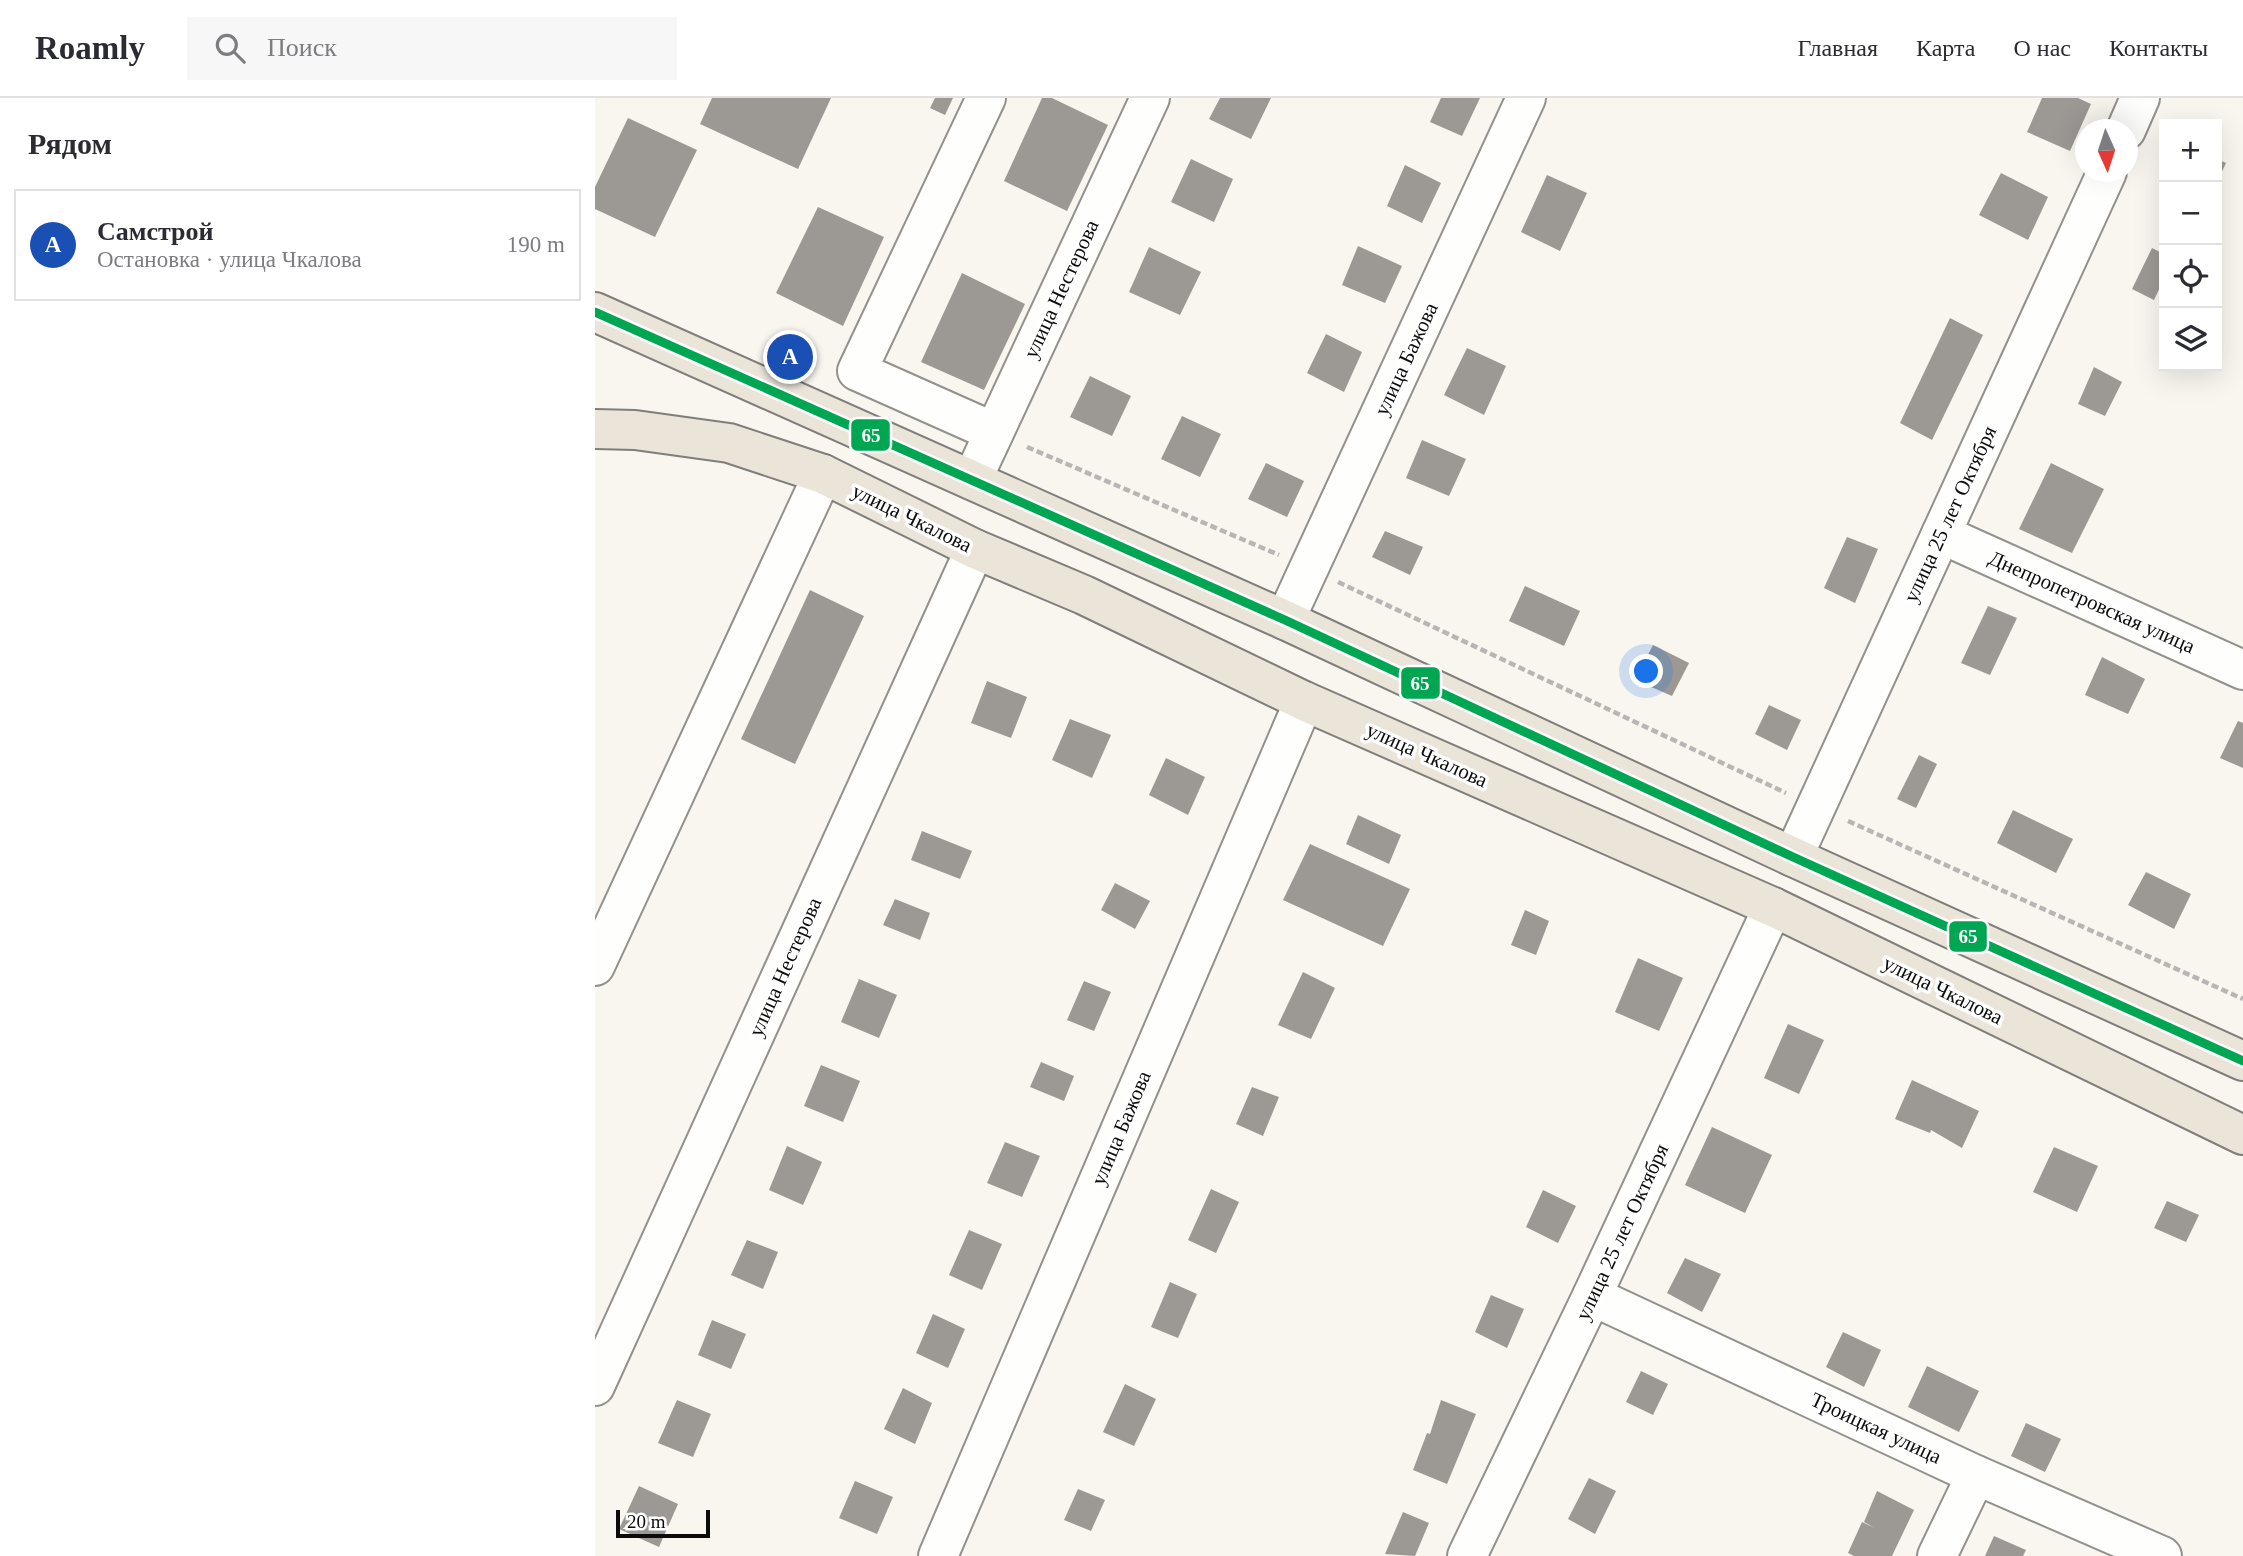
<!DOCTYPE html>
<html lang="ru">
<head>
<meta charset="utf-8">
<style>
	:root { --surface:#fff; --page:#f7f7f7; --text:#2b2b33; --muted:#7c7c81; --line:#e1e1e2; --accent:#d93025 }
	body { margin:0; font-family:"Times New Roman",serif; background:var(--page); color:var(--text) }
	.controls { position:absolute; right:21px; top:21px; display:grid; overflow:hidden; border-radius:0px; box-shadow:0 7px 28px #0002 }
	.controls button { width:63px; height:63px; display:grid; place-items:center; padding:0; border:0; border-bottom:2px solid var(--line); background:var(--surface); color:var(--text); font:35px sans-serif }
	.compass { position:absolute; left:1480px; top:21px; width:63px; height:63px; border-radius:50%; background:var(--surface); box-shadow:0 7px 28px #0002; rotate:177deg }
	.scale { position:absolute; left:21px; bottom:18px; width:94px; box-sizing:border-box; padding-left:7px; border:4px solid #0b0b0b; border-top:0; font-size:19px; line-height:24px; white-space:nowrap; color:#0b0b0b; -webkit-text-stroke:5px #fff; paint-order:stroke }
	.you { position:absolute; left:1052px; top:574px; width:24px; height:24px; margin:-18px; border:5px solid #fff; border-radius:50%; background:#1a73e8; box-shadow:0 0 0 10px #1a73e833 }
	.badge { display:grid; place-items:center; width:46px; height:46px; border-radius:50%; background:var(--accent); color:#fff; font-size:23px; font-weight:700 }
	.pin { position:absolute; translate:-50% -50%; border:4px solid #fff; box-shadow:0 2px 7px #0006 }
	.list { margin:0; padding:0; list-style:none }
	h2 { display:flex; justify-content:space-between; align-items:center; height:91px; margin:0; padding:0 28px; font-size:30px }
	h2 small { font-size:23px; font-weight:400; color:var(--muted) }
	.list li { display:grid; grid-template-columns:46px 1fr auto; gap:21px; align-items:center; box-sizing:border-box; height:112px; margin:0 14px 14px; padding:0 14px; border:2px solid var(--line); border-radius:0px }
	.list b { display:block; font-size:26px; white-space:nowrap }
	.list p { margin:0; font-size:23px; white-space:nowrap; color:var(--muted) }
	.list em { font-size:23px; font-style:normal; color:var(--muted) }
	.icon { flex:none; width:38px; height:38px; fill:none; stroke:currentColor; stroke-width:2; stroke-linecap:round; stroke-linejoin:round }
	.map { position:relative; flex:none; width:1648px; height:1458px; overflow:hidden }
	header { display:flex; align-items:center; gap:42px; box-sizing:border-box; height:98px; padding:0 35px; background:var(--surface); border-bottom:2px solid var(--line) }
	header strong { font-size:33px }
	nav { display:flex; gap:38px; margin-inline-start:auto; font-size:24px }
	.search { width:490px; height:63px; background:var(--page); display:flex; align-items:center; gap:18px; box-sizing:border-box; padding:0 24px; border-radius:0px; color:var(--muted); font-size:26px }
	main { display:flex }
	aside { flex:1; background:var(--surface) }
	.map>svg:first-child { display:block }
	.building { fill:#9c9995 }
	.lines { fill:none; stroke-linecap:round; stroke-linejoin:round }
	.minor-casing { stroke:#92918e; stroke-width:42 }
	.major-casing { stroke:#7f7e7b; stroke-width:42 }
	.path { stroke:#b7b6b5; stroke-width:4.5; stroke-dasharray:7 3.5; stroke-linecap:butt }
	.minor { stroke:#fefefd; stroke-width:38 }
	.major { stroke:#eae4d9; stroke-width:38 }
	.bus-1-casing { stroke:#fff; stroke-width:14 }
	.bus-1 { stroke:#00a651; stroke-width:9 }
	.labels { text-anchor:middle; stroke-width:7; stroke-linejoin:round; paint-order:stroke }
	.street-label { font-size:21px; fill:#0b0b0b; stroke:#fff }
	.line-badge { stroke:#fff; stroke-width:2.5 }
	.badge-label { font-size:19px; text-anchor:middle; font-weight:bold; fill:#fff }
</style>
</head>
<body>
<header>
<strong>Roamly</strong>
<div class="search"><svg class="icon" aria-label="search" viewBox="0 0 24 24"><circle cx="10" cy="10" r="6"/><path d="M15 15l6 6"/></svg>Поиск</div>
<nav><a>Главная</a><a>Карта</a><a>О нас</a><a>Контакты</a></nav>
</header>
<main>
<aside>
<h2>Рядом<small></small></h2>
<ul class="list">
<li><span class="badge" style="background:#1a4fb4">A</span><div><b>Самстрой</b><p>Остановка · улица Чкалова</p></div><em>190 m</em></li>
</ul>
</aside>
<div class="map">
<svg width="1648" height="1458" viewBox="0 0 1648 1458">
	<rect width="100%" height="100%" fill="#f9f6ef"/>
	<!-- building -->
	<g class="building">
		<polygon points="117,0 236,0 203,71 105,26"/>
		<polygon points="340,0 358,0 350,17 335,10"/>
		<polygon points="447,0 457,0 513,27 472,113 409,83"/>
		<polygon points="625,0 676,0 656,41 614,21"/>
		<polygon points="846,0 885,0 867,38 835,24"/>
		<polygon points="1447,0 1483,0 1496,6 1475,53 1432,34"/>
		<polygon points="33,20 102,52 60,139 0,111 0,89"/>
		<polygon points="596,61 638,81 619,124 576,104"/>
		<polygon points="1622,61 1631,65 1622,84"/>
		<polygon points="810,67 846,85 827,125 792,108"/>
		<polygon points="1406,75 1453,99 1433,142 1384,117"/>
		<polygon points="952,77 992,95 965,153 926,134"/>
		<polygon points="223,109 289,139 248,228 181,195"/>
		<polygon points="763,148 807,168 790,205 747,187"/>
		<polygon points="554,149 606,174 585,217 534,194"/>
		<polygon points="1557,150 1569,156 1569,181 1559,202 1537,191"/>
		<polygon points="367,175 430,206 389,292 326,264"/>
		<polygon points="1355,220 1388,237 1337,342 1305,325"/>
		<polygon points="731,236 767,254 749,294 712,275"/>
		<polygon points="872,250 911,268 889,317 849,297"/>
		<polygon points="1499,269 1527,284 1510,318 1483,306"/>
		<polygon points="495,278 536,298 517,338 475,319"/>
		<polygon points="587,318 626,336 605,379 566,361"/>
		<polygon points="827,342 871,361 854,398 811,380"/>
		<polygon points="671,365 709,383 692,419 653,401"/>
		<polygon points="1456,365 1509,391 1477,455 1424,431"/>
		<polygon points="790,433 828,449 815,477 777,459"/>
		<polygon points="1252,439 1283,451 1260,505 1229,490"/>
		<polygon points="930,488 985,513 969,548 914,523"/>
		<polygon points="215,492 269,518 200,666 146,641"/>
		<polygon points="1393,508 1422,520 1395,577 1366,565"/>
		<polygon points="1058,547 1094,565 1077,598 1040,582"/>
		<polygon points="1507,559 1550,581 1533,616 1490,597"/>
		<polygon points="392,583 432,599 416,640 376,625"/>
		<polygon points="1174,607 1206,622 1192,652 1160,636"/>
		<polygon points="475,621 516,637 497,680 457,662"/>
		<polygon points="1643,623 1648,625 1648,670 1625,660"/>
		<polygon points="1324,657 1342,666 1321,710 1302,701"/>
		<polygon points="571,660 610,679 593,717 554,697"/>
		<polygon points="1418,712 1478,741 1461,775 1402,745"/>
		<polygon points="763,717 806,737 794,766 751,746"/>
		<polygon points="327,733 377,753 365,781 316,762"/>
		<polygon points="715,746 815,791 788,848 688,802"/>
		<polygon points="1551,774 1596,796 1579,831 1533,807"/>
		<polygon points="520,785 555,803 540,831 506,812"/>
		<polygon points="300,801 335,815 325,842 288,827"/>
		<polygon points="930,812 954,823 941,857 916,847"/>
		<polygon points="1043,860 1088,880 1064,933 1020,914"/>
		<polygon points="708,874 740,890 716,941 683,927"/>
		<polygon points="264,881 302,897 284,940 246,924"/>
		<polygon points="489,883 516,894 499,933 472,922"/>
		<polygon points="1193,926 1229,942 1204,996 1169,980"/>
		<polygon points="446,964 479,978 469,1003 435,989"/>
		<polygon points="226,967 265,983 248,1024 209,1008"/>
		<polygon points="1317,982 1384,1013 1367,1050 1336,1032 1335,1035 1300,1021"/>
		<polygon points="657,989 684,999 668,1038 641,1026"/>
		<polygon points="1117,1029 1177,1057 1150,1115 1090,1087"/>
		<polygon points="410,1044 445,1058 427,1099 392,1085"/>
		<polygon points="192,1048 227,1064 208,1107 174,1092"/>
		<polygon points="1459,1049 1503,1068 1482,1114 1438,1094"/>
		<polygon points="616,1091 644,1104 621,1155 593,1142"/>
		<polygon points="948,1092 981,1108 963,1145 931,1129"/>
		<polygon points="1572,1103 1604,1117 1591,1144 1559,1130"/>
		<polygon points="374,1132 407,1146 387,1192 354,1177"/>
		<polygon points="152,1142 183,1154 168,1191 136,1177"/>
		<polygon points="1090,1160 1126,1176 1107,1214 1072,1195"/>
		<polygon points="575,1184 602,1196 583,1240 556,1229"/>
		<polygon points="896,1197 929,1211 912,1250 880,1234"/>
		<polygon points="338,1216 370,1231 353,1270 321,1255"/>
		<polygon points="117,1222 151,1236 136,1271 103,1257"/>
		<polygon points="1248,1234 1286,1252 1269,1289 1231,1269"/>
		<polygon points="1332,1268 1384,1293 1364,1334 1313,1309"/>
		<polygon points="1046,1273 1073,1286 1058,1317 1031,1304"/>
		<polygon points="530,1286 561,1301 539,1348 508,1334"/>
		<polygon points="308,1290 337,1305 320,1346 289,1331"/>
		<polygon points="82,1302 116,1316 98,1359 63,1345"/>
		<polygon points="846,1302 881,1316 852,1386 818,1372 832,1335 835,1336"/>
		<polygon points="1431,1325 1466,1341 1450,1374 1416,1358"/>
		<polygon points="994,1380 1021,1393 1000,1436 973,1421"/>
		<polygon points="260,1383 298,1399 282,1436 244,1420"/>
		<polygon points="44,1388 83,1406 64,1449 24,1431"/>
		<polygon points="483,1391 510,1402 496,1433 469,1422"/>
		<polygon points="1282,1393 1319,1412 1297,1458 1259,1458 1253,1455 1267,1424 1280,1430 1269,1424"/>
		<polygon points="808,1414 834,1425 820,1458 790,1456"/>
		<polygon points="1399,1438 1431,1452 1428,1458 1390,1458"/>
	</g>
	<g class="lines">
		<!-- minor casing -->
		<g class="minor-casing">
			<g id="minor">
				<polyline points="391,0 262,273 399,334"/>
				<polyline points="1531,32 1545,0"/>
				<polyline points="377,382 555,0"/>
				<polyline points="1346,436 1648,572"/>
				<polyline points="690,522 931,0"/>
				<polyline points="1198,759 1512,74"/>
				<polyline points="0,868 228,376"/>
				<polyline points="997,1198 1381,1377 1567,1458"/>
				<polyline points="0,1288 380,451"/>
				<polyline points="343,1458 709,603"/>
				<polyline points="872,1458 997,1198 1178,809"/>
				<polyline points="1342,1458 1381,1377"/>
			</g>
		</g>
		<!-- major casing -->
		<g class="major-casing">
			<g id="major">
				<polyline points="0,214 690,522 1198,759 1648,963"/>
				<polyline points="0,331 40,332 134,345 228,376 380,451 489,497 709,603 1178,809 1648,1037"/>
			</g>
		</g>
		<!-- path -->
		<g class="path">
			<polyline points="432,349 684,457"/>
			<polyline points="743,484 1191,695"/>
			<polyline points="1253,723 1648,901"/>
		</g>
		<!-- minor -->
		<use href="#minor" class="minor"/>
		<!-- major -->
		<use href="#major" class="major"/>
		<!-- bus-1 casing -->
		<g class="bus-1-casing">
			<polyline id="bus-1" points="0,214 690,522 1198,759 1648,963"/>
		</g>
		<!-- bus-1 -->
		<use href="#bus-1" class="bus-1"/>
	</g>
	<g class="labels">
		<!-- street labels -->
		<g class="street-label">
			<text transform="translate(466 191) rotate(-65)" y="7">улица Нестерова</text>
			<text transform="translate(811 261) rotate(-65)" y="7">улица Бажова</text>
			<text transform="translate(1355 416) rotate(-65)" y="7">улица 25 лет Октября</text>
			<text transform="translate(317 420) rotate(26)" y="7">улица Чкалова</text>
			<text transform="translate(1497 504) rotate(24)" y="7">Днепропетровская улица</text>
			<text transform="translate(832 657) rotate(24)" y="7">улица Чкалова</text>
			<text transform="translate(190 869) rotate(-66)" y="7">улица Нестерова</text>
			<text transform="translate(1348 892) rotate(26)" y="7">улица Чкалова</text>
			<text transform="translate(526 1030) rotate(-67)" y="7">улица Бажова</text>
			<text transform="translate(1027 1134) rotate(-65)" y="7">улица 25 лет Октября</text>
			<text transform="translate(1281 1330) rotate(25)" y="7">Троицкая улица</text>
		</g>
	</g>
	<g class="line-badge">
		<rect x="255" y="320" width="41" height="34" rx="7" fill="#00a651"/>
		<rect x="805" y="568" width="41" height="34" rx="7" fill="#00a651"/>
		<rect x="1353" y="822" width="40" height="33" rx="7" fill="#00a651"/>
	</g>
	<g class="badge-label">
		<text x="276" y="344">65</text>
		<text x="825" y="592">65</text>
		<text x="1373" y="845">65</text>
	</g>
</svg>
<div class="controls">
<button>+</button>
<button>−</button>
<button><svg class="icon" aria-label="locate" viewBox="0 0 24 24"><circle cx="12" cy="12" r="6"/><path d="M12 2v4M12 18v4M2 12h4M18 12h4"/></svg></button>
<button><svg class="icon" aria-label="layers" viewBox="0 0 24 24"><path d="M12 4l9 5-9 5-9-5zM3 14l9 5 9-5"/></svg></button>
</div>
<svg class="compass" viewBox="-18 -18 36 36"><path d="M0-13l5 13h-10z" fill="#e53935"/><path d="M0 13l5-13h-10z" fill="#7c7c81"/></svg>
<div class="scale">20 m</div>
<div class="you"></div>
<div class="pin badge" style="left:195px;top:259px;background:#1a4fb4">A</div>
</div>
</main>
</body>
</html>
